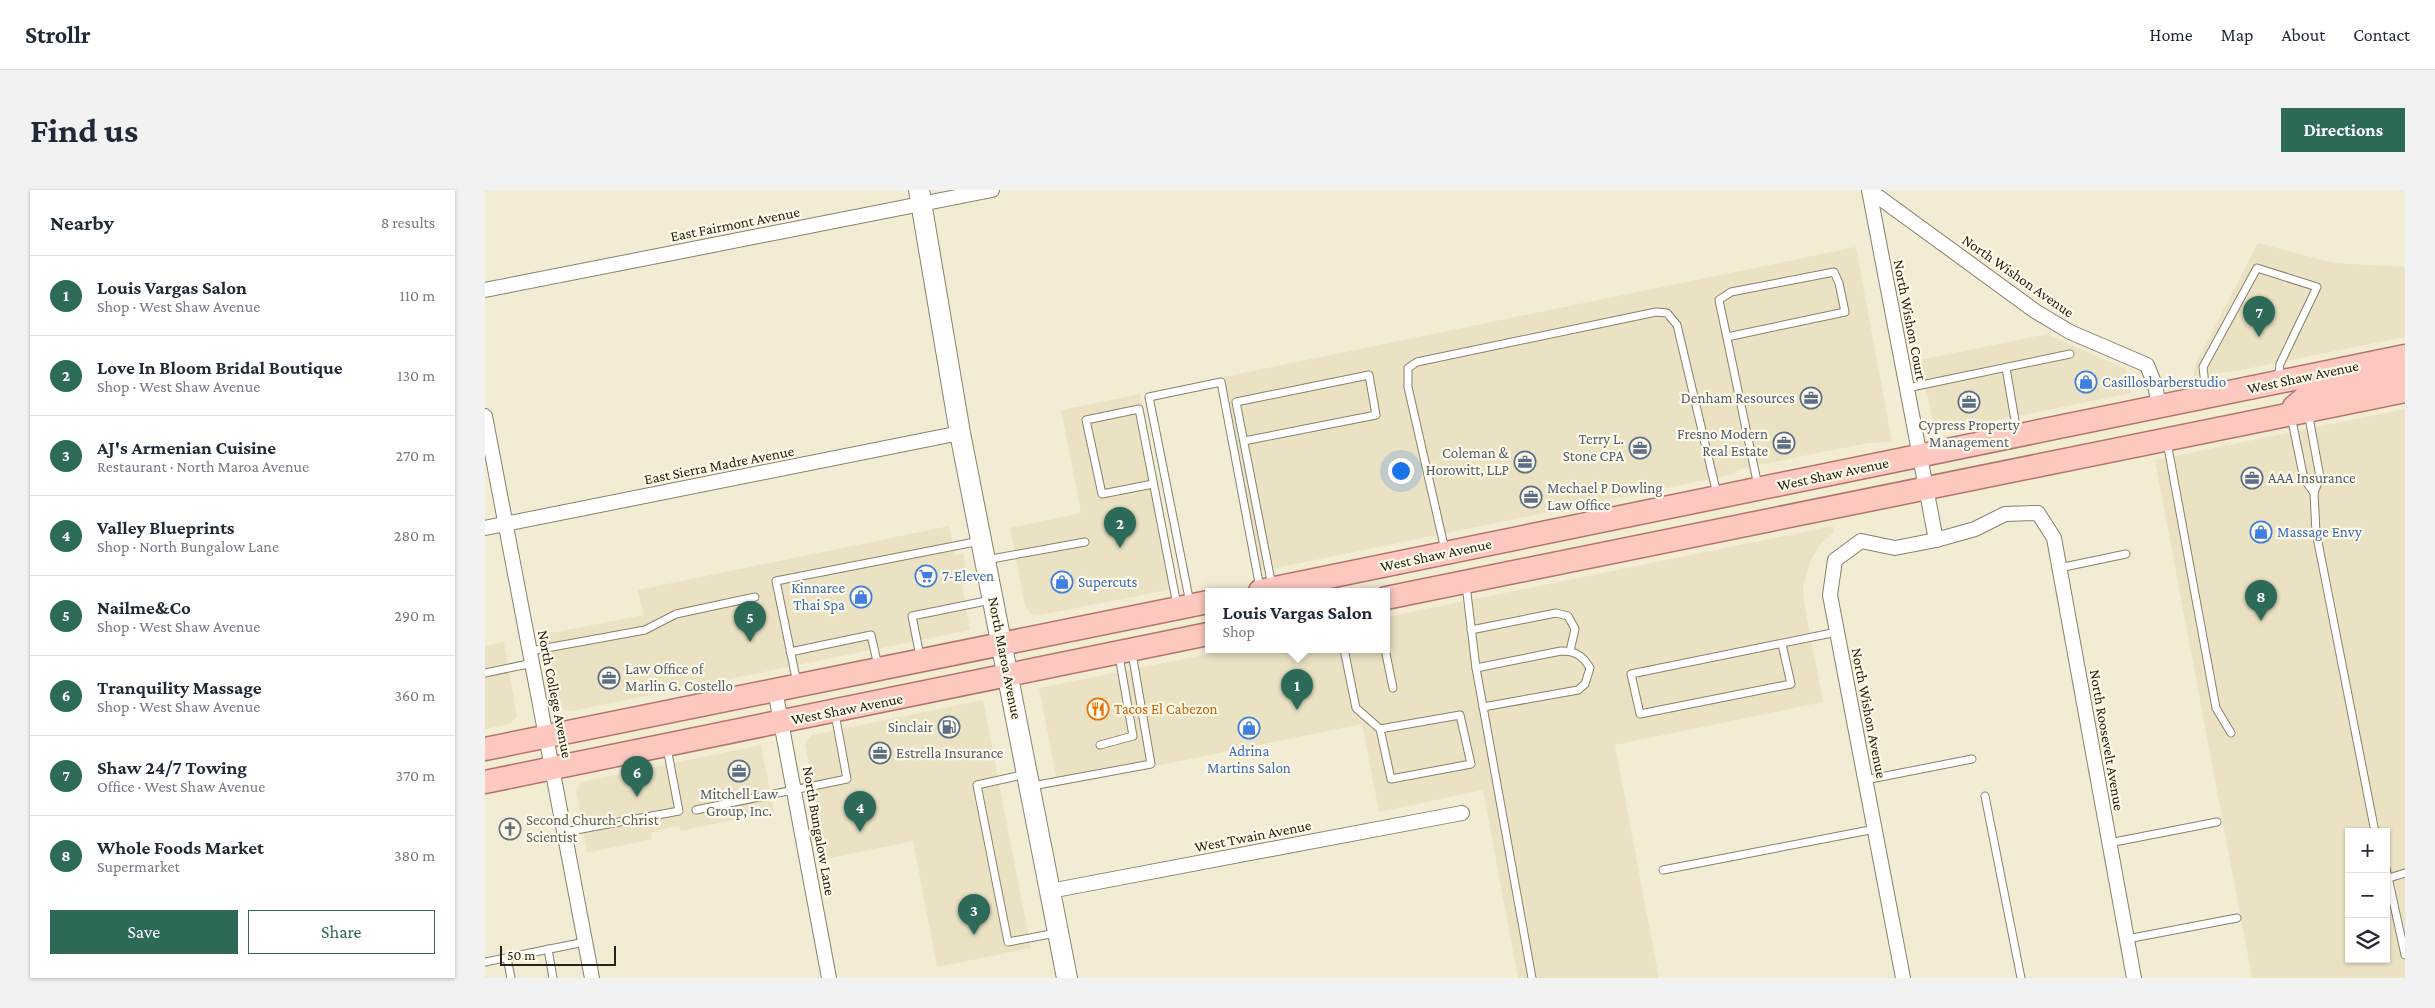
<!DOCTYPE html>
<html lang="en">
<head>
<meta charset="utf-8">
<style>
	:root { --surface:#fff; --page:#f2f2f3; --text:#1f2937; --muted:#747a83; --line:#e0e1e3; --accent:#2d6b58 }
	body { margin:0; font-family:"Crimson Pro",serif; background:var(--page); color:var(--text) }
	.controls { position:absolute; right:15px; bottom:15px; display:grid; overflow:hidden; border-radius:0px; box-shadow:0 1px 4px #0004 }
	.controls button { width:45px; height:45px; display:grid; place-items:center; padding:0; border:0; border-bottom:1px solid var(--line); background:var(--surface); color:var(--text); font:25px sans-serif }
	.scale { position:absolute; left:15px; bottom:12px; width:116px; box-sizing:border-box; padding-left:5px; border:2px solid #242219; border-top:0; font-size:14px; line-height:18px; white-space:nowrap; color:#242219; -webkit-text-stroke:4px #fff9e7; paint-order:stroke }
	.you { position:absolute; left:915px; top:280px; width:18px; height:18px; margin:-12px; border:4px solid #fff; border-radius:50%; background:#1a73e8; box-shadow:0 0 0 8px #1a73e833 }
	.badge { display:grid; place-items:center; width:32px; height:32px; border-radius:50%; background:var(--accent); color:#fff; font-size:16px; font-weight:700 }
	.pin { position:absolute; translate:-50% -41px; filter:drop-shadow(0 1px 2px #0008) }
	.pin::after { content:''; position:absolute; top:26px; width:18px; height:15px; background:inherit; clip-path:polygon(0 0,100% 0,50% 100%) }
	.popup { position:absolute; left:720px; top:398px; width:185px; height:65px; box-sizing:border-box; display:grid; place-content:center; border-radius:0px; background:var(--surface); filter:drop-shadow(0 1px 4px #0005); font-size:16px; white-space:nowrap; color:var(--muted) }
	.popup b { font-size:19px; color:var(--text) }
	.popup::after { content:''; position:absolute; left:50%; top:100%; margin-left:-10px; border:10px solid transparent; border-top-color:var(--surface) }
	.list { margin:0; padding:0; list-style:none }
	h2 { display:flex; justify-content:space-between; align-items:center; height:65px; margin:0; padding:0 20px; font-size:21px }
	h2 small { font-size:16px; font-weight:400; color:var(--muted) }
	.list li { display:grid; grid-template-columns:32px 1fr auto; gap:15px; align-items:center; box-sizing:border-box; height:80px; padding:0 20px; border-top:1px solid var(--line) }
	.list b { display:block; font-size:19px; white-space:nowrap }
	.list p { margin:0; font-size:16px; white-space:nowrap; color:var(--muted) }
	.list em { font-size:16px; font-style:normal; color:var(--muted) }
	.actions { display:flex; gap:10px; padding:15px 20px }
	.actions a { flex:1; padding:11px 0; border:1px solid var(--accent); border-radius:0px; text-align:center; font-size:18px; color:var(--accent) }
	.actions .main { background:var(--accent); color:#fff }
	.icon { flex:none; width:28px; height:28px; fill:none; stroke:currentColor; stroke-width:2; stroke-linecap:round; stroke-linejoin:round }
	.map { position:relative; flex:none; width:1920px; height:788px; overflow:hidden; border-radius:0px }
	header { display:flex; align-items:center; gap:30px; box-sizing:border-box; height:70px; padding:0 25px; background:var(--surface); border-bottom:1px solid var(--line) }
	header strong { font-size:24px }
	nav { display:flex; gap:28px; margin-inline-start:auto; font-size:18px }
	.intro { display:flex; align-items:center; justify-content:space-between; box-sizing:border-box; height:120px; padding:0 30px }
	h1 { margin:0; font-size:35px }
	.button { padding:12px 22px; border-radius:0px; background:var(--accent); color:#fff; font-size:18px; font-weight:700 }
	main { display:flex; gap:30px; padding:0 30px }
	aside { flex:1; background:var(--surface); border-radius:0px; box-shadow:0 1px 4px #0004 }
	.map>svg:first-child { display:block }
	.built { fill:#ebe2c4; fill-rule:evenodd }
	.lines { fill:none; stroke-linecap:round; stroke-linejoin:round }
	.service-casing { stroke:#87816c; stroke-width:9 }
	.minor-casing { stroke:#87816c; stroke-width:16 }
	.secondary-casing { stroke:#87816c; stroke-width:22 }
	.primary-casing { stroke:#b0766a; stroke-width:25 }
	.service { stroke:#fff; stroke-width:7 }
	.minor { stroke:#fff; stroke-width:14 }
	.secondary { stroke:#fff; stroke-width:20 }
	.primary { stroke:#fdc8c0; stroke-width:22 }
	.labels { text-anchor:middle; stroke-width:4.5; stroke-linejoin:round; paint-order:stroke }
	.street-label { font-size:15px; fill:#242219; stroke:#fff9e7 }
	.shop-label { font-size:15px; fill:#366cbe; stroke:#fff9e7; text-anchor:start }
	.service-label { font-size:15px; fill:#4e5e75; stroke:#fff9e7; text-anchor:end }
	.food-label { font-size:15px; fill:#c56008; stroke:#fff9e7; text-anchor:start }
	.worship-label { font-size:15px; fill:#5b616d; stroke:#fff9e7; text-anchor:start }
</style>
</head>
<body>
<header>
<strong>Strollr</strong>
<nav><a>Home</a><a>Map</a><a>About</a><a>Contact</a></nav>
</header>
<div class="intro"><h1>Find us</h1><a class="button">Directions</a></div>
<main>
<aside>
<h2>Nearby<small>8 results</small></h2>
<ul class="list">
<li><span class="badge">1</span><div><b>Louis Vargas Salon</b><p>Shop · West Shaw Avenue</p></div><em>110 m</em></li>
<li><span class="badge">2</span><div><b>Love In Bloom Bridal Boutique</b><p>Shop · West Shaw Avenue</p></div><em>130 m</em></li>
<li><span class="badge">3</span><div><b>AJ's Armenian Cuisine</b><p>Restaurant · North Maroa Avenue</p></div><em>270 m</em></li>
<li><span class="badge">4</span><div><b>Valley Blueprints</b><p>Shop · North Bungalow Lane</p></div><em>280 m</em></li>
<li><span class="badge">5</span><div><b>Nailme&amp;Co</b><p>Shop · West Shaw Avenue</p></div><em>290 m</em></li>
<li><span class="badge">6</span><div><b>Tranquility Massage</b><p>Shop · West Shaw Avenue</p></div><em>360 m</em></li>
<li><span class="badge">7</span><div><b>Shaw 24/7 Towing</b><p>Office · West Shaw Avenue</p></div><em>370 m</em></li>
<li><span class="badge">8</span><div><b>Whole Foods Market</b><p>Supermarket</p></div><em>380 m</em></li>
</ul>
<div class="actions"><a class="main">Save</a><a>Share</a></div>
</aside>
<div class="map">
<svg width="1920" height="788" viewBox="0 0 1920 788">
	<rect width="100%" height="100%" fill="#f3ecd5"/>
	<!-- built -->
	<g class="built">
		<polygon points="1773,53 1849,73 1920,77 1920,147 1756,180 1708,187 1711,173"/>
		<polygon points="1371,57 1407,252 1384,253 1323,265 1255,279 1245,285 771,382 734,188"/>
		<polygon points="1562,144 1641,179 1646,203 1460,241 1449,237 1435,170"/>
		<polygon points="655,204 692,398 556,425 546,424 540,416 525,338 596,323 576,220"/>
		<path d="M 1920,219 L 1920,788 L 1767,788 L 1670,270 ZM 1864,642 L 1901,642 L 1901,769 L 1864,769 Z"/>
		<polygon points="464,336 470,365 478,364 482,382 475,384 485,440 87,521 79,520 75,514 61,444 158,425 153,400"/>
		<polygon points="1348,336 1349,342 1336,354 1326,369 1318,396 1319,412 1338,512 1130,555 1174,788 1033,788 998,600 894,622 877,534 573,596 554,498 748,459 901,459 901,427"/>
		<polygon points="19,452 32,527 24,534 0,539 0,456"/>
		<polygon points="498,510 546,758 452,777 428,651 341,669 320,553 327,545"/>
		<polygon points="276,555 289,621 196,641 194,636 166,642 167,649 102,663 91,601 96,592"/>
	</g>
	<g class="lines">
		<!-- service casing -->
		<g class="service-casing">
			<g id="service">
				<polyline points="1242,147 1360,122 1354,93 1349,82 1246,102 1234,110 1273,296"/>
				<polyline points="1521,178 1532,242"/>
				<polyline points="1422,198 1585,164"/>
				<polyline points="1721,203 1718,177 1772,78 1832,97 1795,174 1793,190"/>
				<polyline points="1823,222 1835,287 1829,303 1831,342 1890,642"/>
				<polyline points="1806,226 1819,289 1829,303"/>
				<polyline points="759,251 891,225 884,185 751,212 787,396"/>
				<polyline points="1682,252 1731,518 1746,543"/>
				<polyline points="668,294 617,304 601,230 654,219 692,415"/>
				<polyline points="960,360 923,197 923,178 932,172 1171,122 1182,123 1192,135 1232,304"/>
				<polyline points="501,370 600,352"/>
				<polyline points="1574,378 1641,364"/>
				<polyline points="981,395 991,478 1047,788"/>
				<polyline points="705,413 664,207 736,192 775,398"/>
				<polyline points="986,440 1071,423 1083,426 1090,439 1085,461"/>
				<polyline points="1297,454 1306,494 1155,524 1146,484 1352,442"/>
				<polyline points="859,459 871,518 895,539 906,589 986,574 975,525 895,539"/>
				<polyline points="900,459 908,498"/>
				<polyline points="45,461 160,440 191,424 270,407"/>
				<polyline points="305,462 386,445 393,476"/>
				<polyline points="435,466 427,426 506,410"/>
				<path d="M 991,478 L 1076,461 C 1091,461 1098,466 1105,478 L 1100,494 L 1093,500 L 998,517"/>
				<polyline points="0,483 48,473"/>
				<polyline points="312,493 291,391 495,351"/>
				<polyline points="615,555 648,546 634,466"/>
				<polyline points="541,584 492,595 523,752 571,743"/>
				<polyline points="1380,590 1487,569"/>
				<polyline points="547,596 666,574 647,463"/>
				<polyline points="1500,606 1536,788"/>
				<polyline points="211,620 362,589 350,524"/>
				<polyline points="80,642 194,621 182,558"/>
				<polyline points="1624,653 1732,632"/>
				<polyline points="1901,678 1920,765"/>
				<polyline points="1178,680 1390,639"/>
				<polyline points="1904,688 1920,683"/>
				<polyline points="1642,749 1752,728"/>
				<polyline points="63,759 68,788"/>
				<polyline points="22,768 26,788"/>
				<polyline points="0,772 100,752"/>
			</g>
		</g>
		<!-- minor casing -->
		<g class="minor-casing">
			<g id="minor">
				<polyline points="1384,0 1550,121 1585,142 1662,175 1670,195 1674,216"/>
				<polyline points="1384,0 1451,350"/>
				<polyline points="0,100 507,0"/>
				<polyline points="0,226 107,788"/>
				<polyline points="0,338 475,243"/>
				<polyline points="290,500 344,788"/>
				<polyline points="565,701 977,623"/>
				<polyline points="1418,788 1345,405 1350,370 1376,351 1410,358 1451,350 1490,339 1520,324 1553,323 1569,348 1649,788"/>
			</g>
		</g>
		<!-- secondary casing -->
		<g class="secondary-casing">
			<polyline id="secondary" points="434,0 475,243 582,788"/>
		</g>
		<!-- primary casing -->
		<g class="primary-casing">
			<g id="primary">
				<polyline points="1806,224 1809,217 1825,203 1920,184"/>
				<polyline points="775,401 1920,166"/>
				<polyline points="901,408 1920,201"/>
				<polyline points="0,559 723,412"/>
				<polyline points="0,592 723,444"/>
			</g>
		</g>
		<!-- service -->
		<use href="#service" class="service"/>
		<!-- minor -->
		<use href="#minor" class="minor"/>
		<!-- secondary -->
		<use href="#secondary" class="secondary"/>
		<!-- primary -->
		<use href="#primary" class="primary"/>
	</g>
	<!-- icons -->
	<defs>
		<g id="shop-ring" transform="scale(1.125)"><circle r="9.5" fill="#fff9e7" stroke="#3f7fe0" stroke-width="1.5"/><path d="M-5-2.5h2.3a2.7 3.5 0 0 1 5.4 0H5L5.5 6h-11ZM-1.5-2.5h3a1.5 2.3 0 0 0-3 0Z" fill="#3f7fe0"/></g>
		<g id="office-ring" transform="scale(1.125)"><circle r="9.5" fill="#fff9e7" stroke="#5c6f8a" stroke-width="1.5"/><path d="M-6-3h4V-5.5h4V-3h4V5H-6ZM-1-4.5V-3h2v-1.5ZM-6 0V1H6V0Z" fill="#5c6f8a"/></g>
		<g id="supermarket-ring" transform="scale(1.125)"><circle r="9.5" fill="#fff9e7" stroke="#3f7fe0" stroke-width="1.5"/><path d="M-6-5.5h2.5l.6 2H6L4.5 2H-2.5L-4.4-4H-6ZM-1.5 3.2a1.3 1.3 0 1 0 .1 0ZM3 3.2a1.3 1.3 0 1 0 .1 0Z" fill="#3f7fe0"/></g>
		<g id="restaurant-ring" transform="scale(1.125)"><circle r="9.5" fill="#fff9e7" stroke="#e8710a" stroke-width="1.5"/><path d="M-5-6h1v4h1v-4h1v4h1v-4h1v5L-1.5 .5V6h-2V.5L-5-1ZM5-6V6H3V1.5H1.5Q1.5-4 5-6Z" fill="#e8710a"/></g>
		<g id="fuel-ring" transform="scale(1.125)"><circle r="9.5" fill="#fff9e7" stroke="#5c6f8a" stroke-width="1.5"/><path d="M-5.5-6h7V0h2V4h1.3V-2.5L3-4.5l.8-.8L6-3V5H2.5V1h-1V6h-7ZM-4.2-4.7v3.2H.2V-4.7Z" fill="#5c6f8a"/></g>
		<g id="church-ring" transform="scale(1.125)"><circle r="9.5" fill="#fff9e7" stroke="#6b7280" stroke-width="1.5"/><path d="M-1.2-6h2.4v3.5h3.3v2.4h-3.3V6h-2.4V-.1h-3.3v-2.4h3.3Z" fill="#6b7280"/></g>
	</defs>
	<g fill-rule="evenodd">
		<use href="#shop-ring" x="1601" y="192"/>
		<use href="#office-ring" x="1326" y="208"/>
		<use href="#office-ring" x="1484" y="212"/>
		<use href="#office-ring" x="1299" y="253"/>
		<use href="#office-ring" x="1155" y="258"/>
		<use href="#office-ring" x="1040" y="272"/>
		<use href="#office-ring" x="1767" y="288"/>
		<use href="#office-ring" x="1046" y="307"/>
		<use href="#shop-ring" x="1776" y="342"/>
		<use href="#supermarket-ring" x="441" y="386"/>
		<use href="#shop-ring" x="577" y="392"/>
		<use href="#shop-ring" x="376" y="407"/>
		<use href="#office-ring" x="124" y="488"/>
		<use href="#restaurant-ring" x="613" y="519"/>
		<use href="#fuel-ring" x="464" y="537"/>
		<use href="#shop-ring" x="764" y="538"/>
		<use href="#office-ring" x="395" y="563"/>
		<use href="#office-ring" x="254" y="581"/>
		<use href="#church-ring" x="25" y="639"/>
	</g>
	<g class="labels">
		<!-- street labels -->
		<g class="street-label">
			<text transform="translate(250 34) rotate(-11)" y="5">East Fairmont Avenue</text>
			<text transform="translate(1533 86) rotate(35)" y="5">North Wishon Avenue</text>
			<text transform="translate(1425 130) rotate(79)" y="5">North Wishon Court</text>
			<text transform="translate(1818 187) rotate(-12)" y="5">West Shaw Avenue</text>
			<text transform="translate(234 275) rotate(-11)" y="5">East Sierra Madre Avenue</text>
			<text transform="translate(1348 284) rotate(-12)" y="5">West Shaw Avenue</text>
			<text transform="translate(951 365) rotate(-12)" y="5">West Shaw Avenue</text>
			<text transform="translate(520 468) rotate(79)" y="5">North Maroa Avenue</text>
			<text transform="translate(70 504) rotate(79)" y="5">North College Avenue</text>
			<text transform="translate(362 519) rotate(-11)" y="5">West Shaw Avenue</text>
			<text transform="translate(1384 523) rotate(79)" y="5">North Wishon Avenue</text>
			<text transform="translate(1622 550) rotate(80)" y="5">North Roosevelt Avenue</text>
			<text transform="translate(334 641) rotate(80)" y="5">North Bungalow Lane</text>
			<text transform="translate(768 646) rotate(-11)" y="5">West Twain Avenue</text>
		</g>
		<!-- shop labels -->
		<g class="shop-label">
			<text x="1617" y="197">Casillosbarberstudio</text>
			<text x="1792" y="347">Massage Envy</text>
			<text x="457" y="391">7-Eleven</text>
			<text x="593" y="397">Supercuts</text>
			<text x="360" y="403" text-anchor="end">Kinnaree<tspan x="360" dy="17">Thai Spa</tspan></text>
			<text x="764" y="566" text-anchor="middle">Adrina<tspan x="764" dy="17">Martins Salon</tspan></text>
		</g>
		<!-- service labels -->
		<g class="service-label">
			<text x="1310" y="213">Denham Resources</text>
			<text x="1484" y="240" text-anchor="middle">Cypress Property<tspan x="1484" dy="17">Management</tspan></text>
			<text x="1283" y="249">Fresno Modern<tspan x="1283" dy="17">Real Estate</tspan></text>
			<text x="1139" y="254">Terry L.<tspan x="1139" dy="17">Stone CPA</tspan></text>
			<text x="1024" y="268">Coleman &amp;<tspan x="1024" dy="17">Horowitt, LLP</tspan></text>
			<text x="1783" y="293" text-anchor="start">AAA Insurance</text>
			<text x="1062" y="303" text-anchor="start">Mechael P Dowling<tspan x="1062" dy="17">Law Office</tspan></text>
			<text x="140" y="484" text-anchor="start">Law Office of<tspan x="140" dy="17">Marlin G. Costello</tspan></text>
			<text x="448" y="542">Sinclair</text>
			<text x="411" y="568" text-anchor="start">Estrella Insurance</text>
			<text x="254" y="609" text-anchor="middle">Mitchell Law<tspan x="254" dy="17">Group, Inc.</tspan></text>
		</g>
		<!-- food labels -->
		<g class="food-label">
			<text x="629" y="524">Tacos El Cabezon</text>
		</g>
		<!-- worship labels -->
		<g class="worship-label">
			<text x="41" y="635">Second Church-Christ<tspan x="41" dy="17">Scientist</tspan></text>
		</g>
	</g>
</svg>
<div class="controls">
<button>+</button>
<button>−</button>
<button><svg class="icon" aria-label="layers" viewBox="0 0 24 24"><path d="M12 4l9 5-9 5-9-5zM3 14l9 5 9-5"/></svg></button>
</div>
<div class="scale">50 m</div>
<div class="you"></div>
<div class="pin badge" style="left:812px;top:520px">1</div>
<div class="popup"><b>Louis Vargas Salon</b>Shop</div>
<div class="pin badge" style="left:635px;top:358px">2</div>
<div class="pin badge" style="left:489px;top:745px">3</div>
<div class="pin badge" style="left:375px;top:642px">4</div>
<div class="pin badge" style="left:265px;top:452px">5</div>
<div class="pin badge" style="left:152px;top:607px">6</div>
<div class="pin badge" style="left:1774px;top:147px">7</div>
<div class="pin badge" style="left:1776px;top:431px">8</div>
</div>
</main>
</body>
</html>
